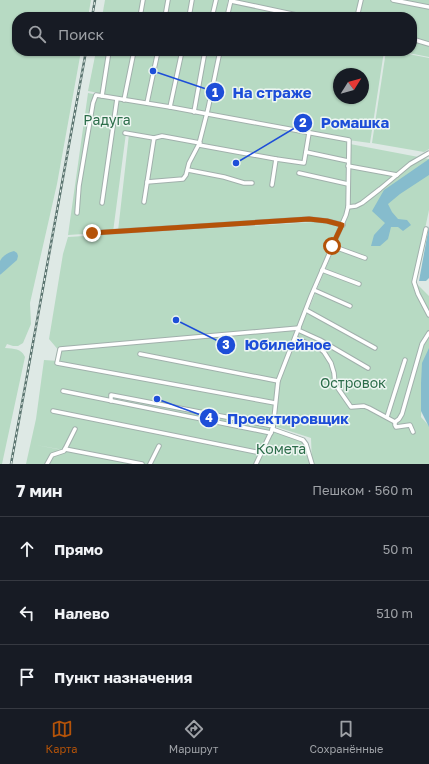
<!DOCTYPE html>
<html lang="ru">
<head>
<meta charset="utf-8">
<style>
	:root { --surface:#171b24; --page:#20242c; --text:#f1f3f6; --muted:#9ea1a6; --line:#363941; --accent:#b45309 }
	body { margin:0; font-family:"Golos Text",sans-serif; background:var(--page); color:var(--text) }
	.compass { position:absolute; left:333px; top:68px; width:36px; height:36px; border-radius:50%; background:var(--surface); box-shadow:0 1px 3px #0004; rotate:53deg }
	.stop { position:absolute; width:12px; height:12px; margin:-9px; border:3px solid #b45309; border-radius:50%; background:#fff }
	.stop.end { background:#b45309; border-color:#fff; box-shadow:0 1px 4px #0008 }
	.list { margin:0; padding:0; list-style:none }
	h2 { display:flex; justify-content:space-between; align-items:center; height:52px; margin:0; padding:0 16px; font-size:17px }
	h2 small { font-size:13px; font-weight:400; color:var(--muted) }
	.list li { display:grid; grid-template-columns:26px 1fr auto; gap:12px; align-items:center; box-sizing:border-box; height:64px; padding:0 16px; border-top:1px solid var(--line) }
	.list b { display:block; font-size:15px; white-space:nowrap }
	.list em { font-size:13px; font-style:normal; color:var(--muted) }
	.icon { flex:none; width:22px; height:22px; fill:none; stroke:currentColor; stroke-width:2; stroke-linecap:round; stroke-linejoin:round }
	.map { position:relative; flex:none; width:429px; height:464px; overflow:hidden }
	.search { position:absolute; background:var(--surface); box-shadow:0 1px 3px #0004; left:12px; right:12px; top:12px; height:44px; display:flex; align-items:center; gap:10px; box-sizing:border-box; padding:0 14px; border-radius:16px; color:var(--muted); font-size:15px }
	.sheet { height:244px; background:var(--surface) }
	nav { display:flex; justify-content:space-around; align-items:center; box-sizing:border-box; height:56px; border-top:1px solid var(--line); background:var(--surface); font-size:11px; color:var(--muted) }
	nav a { display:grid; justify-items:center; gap:2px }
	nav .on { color:var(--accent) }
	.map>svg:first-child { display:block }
	.green { fill:#b7dac3; fill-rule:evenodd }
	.water { fill:#86bccd }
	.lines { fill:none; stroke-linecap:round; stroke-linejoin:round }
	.minor-casing { stroke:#a1b0ac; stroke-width:5.5 }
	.minor { stroke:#fff; stroke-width:3.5 }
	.rail-casing { stroke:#5a746f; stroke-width:2.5 }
	.rail { stroke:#eef6f2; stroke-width:1; stroke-dasharray:3; stroke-linecap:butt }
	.route { stroke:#b45309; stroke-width:5 }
	.labels { text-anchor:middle; stroke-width:3; stroke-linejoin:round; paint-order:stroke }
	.park-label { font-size:14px; fill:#2c6d4a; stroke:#eef6f2 }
	.leader { fill:none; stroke:#1d4ed8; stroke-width:1.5 }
	.callout-dot { fill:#1d4ed8; stroke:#eef6f2; stroke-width:1.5 }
	.mark-label { font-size:12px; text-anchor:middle; font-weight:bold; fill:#fff }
	.callout-label { font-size:15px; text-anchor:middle; font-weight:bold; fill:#1d4ed8; stroke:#eef6f2; stroke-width:3; stroke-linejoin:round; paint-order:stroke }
</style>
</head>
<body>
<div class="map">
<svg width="429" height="464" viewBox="0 0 429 464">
	<rect width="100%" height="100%" fill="#dee9e5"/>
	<!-- green -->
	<g class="green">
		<path d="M 0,0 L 91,0 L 88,17 L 17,17 L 17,51 L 81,51 L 57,184 L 30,303 L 31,324 L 23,343 L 18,346 L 13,346 L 7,344 L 5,348 C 14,349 21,348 25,357 L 2,464 L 0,464 L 0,275 L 1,274 L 0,261 Z"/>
		<polygon points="105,0 228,0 225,17 102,17"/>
		<polygon points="231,0 359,0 356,17 311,17"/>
		<polygon points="361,0 429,0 429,44 412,40 412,17 358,17"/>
		<polygon points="231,2 298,17 228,17"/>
		<polygon points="412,42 429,46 429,57 398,51 412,51"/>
		<polygon points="96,51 218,51 206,113 88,91"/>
		<path d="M 221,51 L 384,51 L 370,143 L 348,140 L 346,209 L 340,224 L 315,220 L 118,231 L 129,134 L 200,142 L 199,140 L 126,133 L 113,232 L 68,235 L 88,93 L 205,115 L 341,138 L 209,112 ZM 339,74 L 363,74 L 363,98 L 339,98 Z"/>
		<polygon points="386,51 393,51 429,58 429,149 424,152 372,143"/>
		<polygon points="350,144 429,159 429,210 414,281 429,296 429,361 423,380 421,417 429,426 429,464 312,464 311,438 274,426 279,387 281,379 297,337 349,213"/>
		<polygon points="314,222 330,223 340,226 277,381 273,422 254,464 142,464 36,445 135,464 26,464 36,419 44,360 59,361 60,352 49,339 63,254 68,237"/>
		<polygon points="273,430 305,442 311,464 258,464"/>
	</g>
	<!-- water -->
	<g class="water">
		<polygon points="429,159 429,175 400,194 388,204 392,212 398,219 407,220 411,225 403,231 398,227 391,227 388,239 380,246 371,246 374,235 385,223 372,211 384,190"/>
		<polygon points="429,226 429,278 426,281 419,281"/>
		<path d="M 14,251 L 17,253 L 18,256 L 17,260 L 0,275 C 0,271 0,265 0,261 C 2,256 9,252 14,251 Z"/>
		<polygon points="429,348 429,427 421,411 421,383 422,363"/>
	</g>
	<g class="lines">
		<!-- minor casing -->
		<g class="minor-casing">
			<g id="minor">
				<polyline points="393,0 429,7"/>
				<polyline points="231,1 306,17"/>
				<polyline points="140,17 143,0"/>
				<polyline points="165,17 168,0"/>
				<polyline points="189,17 192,0"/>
				<polyline points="212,17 216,0"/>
				<polyline points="227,17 231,0"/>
				<polyline points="357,17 361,0"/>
				<polyline points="412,39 429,44"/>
				<polyline points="102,96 109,51"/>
				<polyline points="124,100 134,51"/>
				<polyline points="147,103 158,51"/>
				<polyline points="170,107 182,51"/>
				<polyline points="194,112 205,51"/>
				<polyline points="125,133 154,138 144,202"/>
				<polyline points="154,138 162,136 200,143"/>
				<polyline points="199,145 276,159 304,163 309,133"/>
				<polyline points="306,152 348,161"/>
				<polyline points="348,166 397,175"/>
				<polyline points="188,170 224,177 244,183 252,183"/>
				<polyline points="299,173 348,184"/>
				<polyline points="147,182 183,179 186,175 189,163 199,144 208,109 220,51"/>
				<polyline points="272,185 276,159"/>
				<polyline points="102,203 117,99"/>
				<polyline points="348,207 356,206 362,203 380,189 410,164 429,153"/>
				<polyline points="77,213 79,186 93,103 96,95 170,107 349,140 348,207 346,215 311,296 278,381 273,428 256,464"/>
				<polyline points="426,229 414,282 418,294 429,315"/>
				<polyline points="92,233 309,219 327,221 343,225"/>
				<polyline points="332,246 365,258"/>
				<polyline points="322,270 359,284"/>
				<polyline points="314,290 350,306"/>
				<polyline points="306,310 375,348"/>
				<polyline points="298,330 320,340 368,368"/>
				<polyline points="295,338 319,348 324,352 331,363 334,373 335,384 351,407 364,406 369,408 395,422 399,419 402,414 422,344 429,333"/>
				<polyline points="140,354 278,381"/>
				<polyline points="63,391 271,433"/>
				<polyline points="111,401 111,395 273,426"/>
				<polyline points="275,403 57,363 60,349 299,328"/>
				<polyline points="53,411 261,453"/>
				<polyline points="387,417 405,360"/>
				<polyline points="395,422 395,425 396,427 410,425 413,432"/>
				<polyline points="272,429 303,440 306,444 312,464"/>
				<polyline points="65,449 142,464"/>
				<polyline points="47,464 52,455 64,451 75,429"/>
				<polyline points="150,464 159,446"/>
			</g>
		</g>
		<!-- minor -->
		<use href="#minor" class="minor"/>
		<!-- rail casing -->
		<g class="rail-casing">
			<g id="rail">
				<polyline points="92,17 95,0"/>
				<polyline points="11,464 86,51"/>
			</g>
		</g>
		<!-- rail -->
		<use href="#rail" class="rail"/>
	</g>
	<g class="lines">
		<!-- route -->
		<polyline class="route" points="92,233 309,219 327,221 342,225 332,246"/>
	</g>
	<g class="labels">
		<!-- park labels -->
		<g class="park-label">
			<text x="107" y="125">Радуга</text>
			<text x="353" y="388">Островок</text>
			<text x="281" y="454">Комета</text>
		</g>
	</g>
	<!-- callouts -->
	<path class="leader" d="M153 71L215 92M236 163L303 123M176 320L226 345M157 399L209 418"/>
	<g class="callout-dot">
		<circle cx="153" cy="71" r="4"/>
		<circle cx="236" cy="163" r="4"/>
		<circle cx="176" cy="320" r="4"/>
		<circle cx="157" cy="399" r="4"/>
		<circle cx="215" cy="92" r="10"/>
		<circle cx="303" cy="123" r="10"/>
		<circle cx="226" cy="345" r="10"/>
		<circle cx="209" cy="418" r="10"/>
	</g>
	<g class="mark-label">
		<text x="215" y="97">1</text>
		<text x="303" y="127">2</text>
		<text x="226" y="349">3</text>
		<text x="209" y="422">4</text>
	</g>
	<g class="callout-label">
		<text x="272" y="98">На страже</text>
		<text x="355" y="128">Ромашка</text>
		<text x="288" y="350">Юбилейное</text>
		<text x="288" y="424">Проектировщик</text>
	</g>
</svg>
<svg class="compass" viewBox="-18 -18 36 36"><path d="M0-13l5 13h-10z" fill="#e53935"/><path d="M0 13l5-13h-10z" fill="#9ea1a6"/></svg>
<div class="stop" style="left:332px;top:246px"></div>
<div class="stop end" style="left:92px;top:233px"></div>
<div class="search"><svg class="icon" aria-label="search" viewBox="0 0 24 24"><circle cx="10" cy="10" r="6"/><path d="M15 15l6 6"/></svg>Поиск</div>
</div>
<section class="sheet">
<h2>7 мин<small>Пешком · 560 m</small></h2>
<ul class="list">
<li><svg class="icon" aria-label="ahead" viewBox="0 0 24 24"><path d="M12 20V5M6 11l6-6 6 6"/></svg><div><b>Прямо</b></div><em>50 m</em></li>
<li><svg class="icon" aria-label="left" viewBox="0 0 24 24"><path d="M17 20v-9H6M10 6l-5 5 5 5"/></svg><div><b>Налево</b></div><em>510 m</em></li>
<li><svg class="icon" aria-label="arrive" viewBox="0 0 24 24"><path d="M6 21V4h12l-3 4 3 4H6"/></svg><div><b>Пункт назначения</b></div></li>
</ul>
</section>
<nav>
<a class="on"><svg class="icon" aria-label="map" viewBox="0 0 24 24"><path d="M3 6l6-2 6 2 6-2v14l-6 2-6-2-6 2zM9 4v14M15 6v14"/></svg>Карта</a>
<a><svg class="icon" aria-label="directions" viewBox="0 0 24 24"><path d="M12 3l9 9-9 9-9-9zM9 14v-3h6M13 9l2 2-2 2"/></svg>Маршрут</a>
<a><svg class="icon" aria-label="saved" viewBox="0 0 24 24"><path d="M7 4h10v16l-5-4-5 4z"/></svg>Сохранённые</a>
</nav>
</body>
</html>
